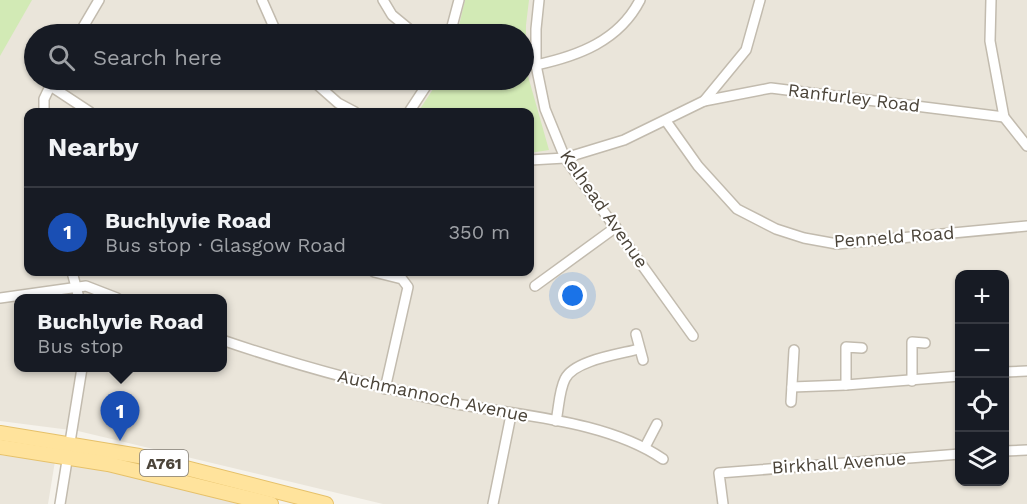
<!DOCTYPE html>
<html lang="en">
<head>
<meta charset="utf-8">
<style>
	:root { --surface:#171b24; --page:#242831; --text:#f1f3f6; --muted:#9ea1a6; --line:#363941; --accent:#0f766e }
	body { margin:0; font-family:"Work Sans",sans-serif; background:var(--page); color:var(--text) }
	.controls { position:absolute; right:18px; bottom:18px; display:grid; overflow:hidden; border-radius:12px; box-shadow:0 2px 4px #0004 }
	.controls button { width:54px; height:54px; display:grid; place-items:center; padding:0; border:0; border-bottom:2px solid var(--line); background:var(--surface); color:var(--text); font:30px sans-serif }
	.you { position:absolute; left:573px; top:296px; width:21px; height:21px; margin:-15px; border:4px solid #fff; border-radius:50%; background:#1a73e8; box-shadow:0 0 0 9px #1a73e833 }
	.badge { display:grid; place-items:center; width:39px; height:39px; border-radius:50%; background:var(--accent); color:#fff; font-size:20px; font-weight:700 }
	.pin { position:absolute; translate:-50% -50px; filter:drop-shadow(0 2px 3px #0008) }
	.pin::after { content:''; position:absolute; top:32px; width:21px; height:18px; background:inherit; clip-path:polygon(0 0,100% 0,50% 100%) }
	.popup { position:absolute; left:14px; top:294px; width:213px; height:78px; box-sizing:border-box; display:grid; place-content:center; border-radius:12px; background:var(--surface); filter:drop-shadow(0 2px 4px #0005); font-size:20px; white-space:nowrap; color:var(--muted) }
	.popup b { font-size:22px; color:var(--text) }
	.popup::after { content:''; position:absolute; left:50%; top:100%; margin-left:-12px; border:12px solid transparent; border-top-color:var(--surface) }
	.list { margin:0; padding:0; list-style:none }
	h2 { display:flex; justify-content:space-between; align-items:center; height:78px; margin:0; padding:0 24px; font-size:26px }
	h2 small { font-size:20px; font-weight:400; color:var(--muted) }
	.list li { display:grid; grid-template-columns:39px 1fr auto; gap:18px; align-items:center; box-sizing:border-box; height:90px; padding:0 24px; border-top:2px solid var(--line) }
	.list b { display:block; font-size:22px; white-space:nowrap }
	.list p { margin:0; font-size:20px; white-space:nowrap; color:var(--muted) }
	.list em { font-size:20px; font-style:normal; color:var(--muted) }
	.icon { flex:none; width:33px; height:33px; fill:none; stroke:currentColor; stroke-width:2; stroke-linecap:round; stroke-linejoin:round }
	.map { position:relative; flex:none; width:1027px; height:504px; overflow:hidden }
	.search { position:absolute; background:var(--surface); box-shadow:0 2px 4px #0004; left:24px; top:24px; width:510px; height:66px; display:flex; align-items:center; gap:15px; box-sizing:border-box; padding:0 21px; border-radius:33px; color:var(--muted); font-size:22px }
	.panel { position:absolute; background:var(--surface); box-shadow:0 2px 4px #0004; left:24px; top:108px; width:510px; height:168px; border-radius:12px }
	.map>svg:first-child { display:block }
	.residential { fill:#eae5da; fill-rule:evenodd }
	.green { fill:#d2eab5 }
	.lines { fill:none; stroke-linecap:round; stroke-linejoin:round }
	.minor-casing { stroke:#c2bbae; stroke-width:12 }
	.primary-casing { stroke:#e6c16a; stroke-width:16 }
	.minor { stroke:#fff; stroke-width:9 }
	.primary { stroke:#ffe39c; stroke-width:14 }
	.labels { text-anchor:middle; stroke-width:4.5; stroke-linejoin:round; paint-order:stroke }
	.shield { fill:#fff; stroke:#817c74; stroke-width:1.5 }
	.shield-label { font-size:16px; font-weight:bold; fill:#4b4439 }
	.street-label { font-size:18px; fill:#4b4439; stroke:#fff }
</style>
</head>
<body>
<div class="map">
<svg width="1027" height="504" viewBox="0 0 1027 504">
	<rect width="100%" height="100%" fill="#f6f3ec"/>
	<!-- residential -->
	<g class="residential">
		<path d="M 0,0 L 1027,0 L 1027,504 L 383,504 L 78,431 L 0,421 ZM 34,34 L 524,34 L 524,80 L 34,80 ZM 28,112 L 530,112 L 530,272 L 28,272 ZM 960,274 L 1004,274 L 1004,482 L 960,482 ZM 18,298 L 222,298 L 222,368 L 18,368 Z"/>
		<polygon points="0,455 55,461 48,504 0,504"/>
		<polygon points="71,465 125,475 240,504 64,504"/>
	</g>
	<!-- green -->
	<g class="green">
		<polygon points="0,0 32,0 0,56"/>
		<polygon points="465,0 529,0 526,25 526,69 549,150 530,153 530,112 418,112 439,80 524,80 524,34 457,34"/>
	</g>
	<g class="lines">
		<!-- minor casing -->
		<g class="minor-casing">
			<g id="minor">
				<polyline points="262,0 277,34"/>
				<polyline points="383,0 392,15 415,34"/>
				<polyline points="539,0 536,29 536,65 545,109 565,158 693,336"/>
				<polyline points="991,0 990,41 1004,117 1027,146"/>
				<polyline points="79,34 99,0"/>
				<polyline points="450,34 459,0"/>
				<path d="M 536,65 C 578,56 619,41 640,0"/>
				<polyline points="312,80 338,103 355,112"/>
				<polyline points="49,85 90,112"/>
				<polyline points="704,101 771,88 1004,117"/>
				<polyline points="44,112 44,99 53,80"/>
				<polyline points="409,112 430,80"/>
				<polyline points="666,121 698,166 737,209 776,229 804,238 837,244 1027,226"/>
				<polyline points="530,160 565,158 624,140 704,101 746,50 760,0"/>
				<polyline points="72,272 79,298"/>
				<polyline points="374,272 402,279 408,287 385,389"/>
				<polyline points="535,286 616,227"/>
				<polyline points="0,298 86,286 117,298"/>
				<polyline points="636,334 643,360"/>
				<path d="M 222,340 C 298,366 374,386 452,403 C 519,416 606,420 663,459"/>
				<polyline points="862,348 846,347 846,385 960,376"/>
				<polyline points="1004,372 1027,371"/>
				<polyline points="912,381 912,342 925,343"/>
				<polyline points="792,387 846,385"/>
				<polyline points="791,402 794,350"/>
				<path d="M 556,421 C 559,407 559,391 565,379 C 574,360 621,354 639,349"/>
				<polyline points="645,447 657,424"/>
				<polyline points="1004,451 1027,450"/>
				<polyline points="60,504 82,368"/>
				<polyline points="493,504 511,415"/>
				<polyline points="723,504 719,473 960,454"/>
			</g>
		</g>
		<!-- primary casing -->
		<g class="primary-casing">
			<g id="primary">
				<polyline points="0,433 139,456 326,504"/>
				<polyline points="0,447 108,464 271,504"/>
			</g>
		</g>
		<!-- minor -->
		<use href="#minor" class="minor"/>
		<!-- primary -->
		<use href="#primary" class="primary"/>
	</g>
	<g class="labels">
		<!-- shield labels -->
		<rect class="shield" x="140" y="450" width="48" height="26" rx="4.5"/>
		<g class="shield-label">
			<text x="164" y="469">A761</text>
		</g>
		<!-- street labels -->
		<g class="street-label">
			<text transform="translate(854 98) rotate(7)" y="6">Ranfurley Road</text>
			<text transform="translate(604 209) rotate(55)" y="6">Kelhead Avenue</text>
			<text transform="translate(894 237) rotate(-4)" y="6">Penneld Road</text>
			<text transform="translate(433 396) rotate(12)" y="6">Auchmannoch Avenue</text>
			<text transform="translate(839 463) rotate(-4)" y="6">Birkhall Avenue</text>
		</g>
	</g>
</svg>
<div class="controls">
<button>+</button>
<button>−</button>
<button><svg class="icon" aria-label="locate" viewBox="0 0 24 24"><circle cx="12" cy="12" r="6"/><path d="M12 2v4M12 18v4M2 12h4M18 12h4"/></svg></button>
<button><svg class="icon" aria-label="layers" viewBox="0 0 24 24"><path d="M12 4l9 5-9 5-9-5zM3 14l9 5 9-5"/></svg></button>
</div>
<div class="you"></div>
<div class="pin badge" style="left:120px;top:441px;background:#1a4fb4">1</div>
<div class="popup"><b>Buchlyvie Road</b>Bus stop</div>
<div class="search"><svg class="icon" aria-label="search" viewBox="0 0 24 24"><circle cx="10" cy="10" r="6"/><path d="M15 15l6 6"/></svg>Search here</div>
<section class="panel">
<h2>Nearby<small></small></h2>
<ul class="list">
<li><span class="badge" style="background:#1a4fb4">1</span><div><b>Buchlyvie Road</b><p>Bus stop · Glasgow Road</p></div><em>350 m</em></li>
</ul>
</section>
</div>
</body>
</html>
